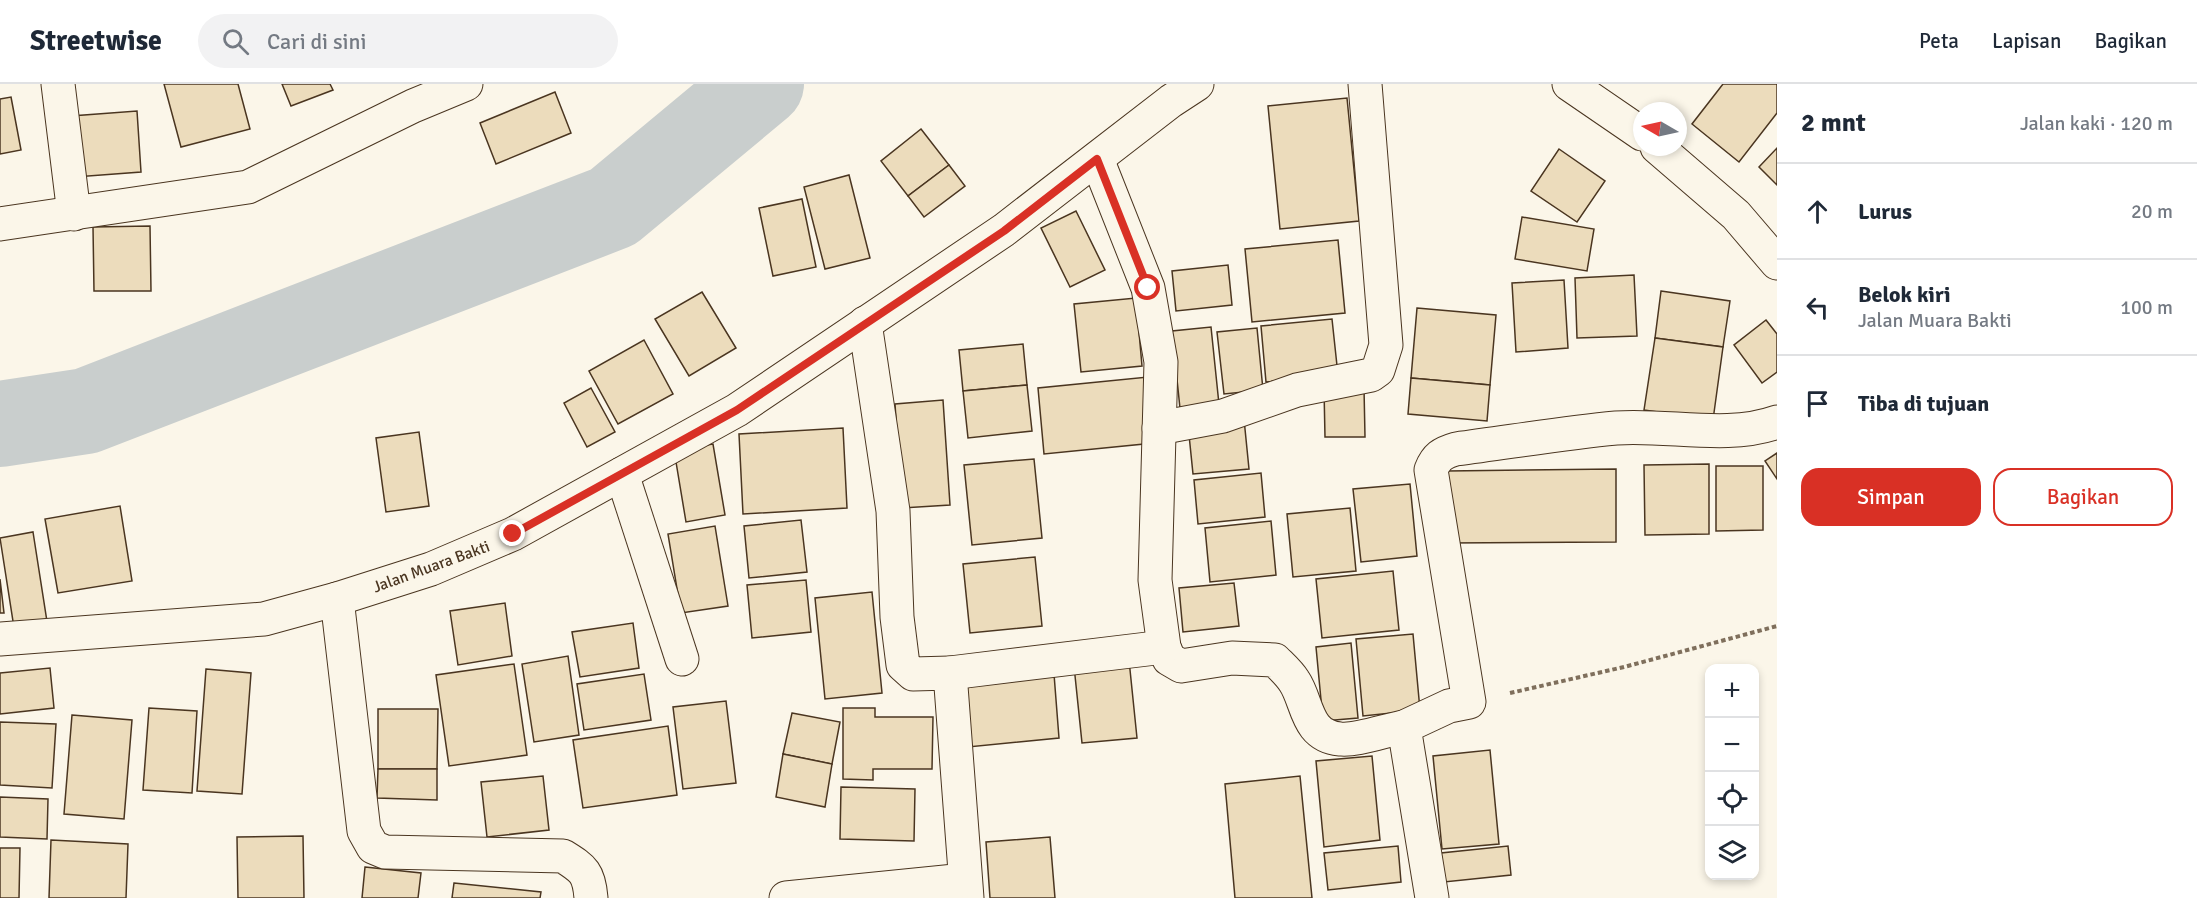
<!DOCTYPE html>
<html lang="id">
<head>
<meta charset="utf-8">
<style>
	:root { --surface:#fff; --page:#f2f2f3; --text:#1f2937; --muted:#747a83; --line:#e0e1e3; --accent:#d93025 }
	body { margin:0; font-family:Signika,sans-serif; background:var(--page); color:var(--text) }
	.controls { position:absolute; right:18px; bottom:18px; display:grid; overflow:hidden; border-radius:12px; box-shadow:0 3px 9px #0003 }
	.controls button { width:54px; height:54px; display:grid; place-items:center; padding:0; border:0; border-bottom:2px solid var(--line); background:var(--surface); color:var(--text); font:30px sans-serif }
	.compass { position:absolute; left:1633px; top:18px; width:54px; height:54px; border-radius:50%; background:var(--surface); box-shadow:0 3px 9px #0003; rotate:279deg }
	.stop { position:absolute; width:18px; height:18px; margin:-14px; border:4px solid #d93025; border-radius:50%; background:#fff }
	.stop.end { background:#d93025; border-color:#fff; box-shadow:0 2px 6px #0008 }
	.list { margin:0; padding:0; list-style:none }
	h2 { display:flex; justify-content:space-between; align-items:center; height:78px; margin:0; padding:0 24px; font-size:26px }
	h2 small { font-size:20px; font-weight:400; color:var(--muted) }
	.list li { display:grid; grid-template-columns:39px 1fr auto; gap:18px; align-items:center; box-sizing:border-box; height:96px; padding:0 24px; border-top:2px solid var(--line) }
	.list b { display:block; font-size:22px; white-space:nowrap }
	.list p { margin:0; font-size:20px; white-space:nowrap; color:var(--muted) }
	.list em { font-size:20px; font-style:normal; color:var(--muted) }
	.actions { display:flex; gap:12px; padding:18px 24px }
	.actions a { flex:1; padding:14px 0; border:2px solid var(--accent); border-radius:18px; text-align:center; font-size:21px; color:var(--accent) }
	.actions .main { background:var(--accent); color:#fff }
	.icon { flex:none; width:33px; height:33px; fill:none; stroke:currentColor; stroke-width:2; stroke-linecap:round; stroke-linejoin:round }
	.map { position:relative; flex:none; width:1777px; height:814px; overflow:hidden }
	header { display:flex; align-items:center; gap:36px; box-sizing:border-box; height:84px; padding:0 30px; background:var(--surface); border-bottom:2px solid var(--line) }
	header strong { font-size:28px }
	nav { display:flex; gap:33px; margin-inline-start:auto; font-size:21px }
	.search { width:420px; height:54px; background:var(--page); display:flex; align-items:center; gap:15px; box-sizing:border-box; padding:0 21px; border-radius:33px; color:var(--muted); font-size:22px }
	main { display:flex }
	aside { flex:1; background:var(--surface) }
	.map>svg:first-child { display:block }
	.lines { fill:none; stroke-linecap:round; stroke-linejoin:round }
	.river { stroke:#c9cecd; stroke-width:86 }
	.building { fill:#ecdcbc; stroke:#4a3520; stroke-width:1.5 }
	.minor-casing { stroke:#4a3520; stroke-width:35 }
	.path { stroke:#7f6f5c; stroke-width:4; stroke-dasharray:4.5 3; stroke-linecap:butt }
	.minor { stroke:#fbf6e9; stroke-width:33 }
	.route { stroke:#d93025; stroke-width:8 }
	.labels { text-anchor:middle; stroke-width:4.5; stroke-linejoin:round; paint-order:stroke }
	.street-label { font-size:16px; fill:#4a3520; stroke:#fbf6e9 }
</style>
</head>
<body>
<header>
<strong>Streetwise</strong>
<div class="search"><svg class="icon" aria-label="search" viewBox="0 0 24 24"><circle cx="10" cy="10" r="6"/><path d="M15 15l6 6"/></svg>Cari di sini</div>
<nav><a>Peta</a><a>Lapisan</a><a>Bagikan</a></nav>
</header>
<main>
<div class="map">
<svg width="1777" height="814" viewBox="0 0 1777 814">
	<rect width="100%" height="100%" fill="#fbf6e9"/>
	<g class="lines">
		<!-- river -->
		<polyline class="river" points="0,340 86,327 613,123 761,0"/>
	</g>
	<!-- building -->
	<g class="building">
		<polygon points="164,0 238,0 250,45 181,63"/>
		<polygon points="282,0 330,0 333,6 291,22"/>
		<polygon points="1723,0 1777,0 1777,29 1739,78 1692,40"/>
		<polygon points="555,8 571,49 496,80 480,39"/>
		<polygon points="11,13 21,66 0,70 0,15"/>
		<polygon points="1347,14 1359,137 1280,145 1268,22"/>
		<polygon points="137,27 141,88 75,93 71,32"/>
		<polygon points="921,45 949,81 908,112 881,77"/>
		<polygon points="1777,64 1777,101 1759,83"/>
		<polygon points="1559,65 1605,97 1577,138 1531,107"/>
		<polygon points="949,81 965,102 924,133 908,112"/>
		<polygon points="849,91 870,174 825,185 804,103"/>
		<polygon points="802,115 816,183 773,192 759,124"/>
		<polygon points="1076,127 1105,186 1070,203 1041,144"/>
		<polygon points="1522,133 1594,145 1587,187 1515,175"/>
		<polygon points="150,142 151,207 94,207 93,143"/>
		<polygon points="1338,156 1345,229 1252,238 1245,165"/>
		<polygon points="1228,181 1232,221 1176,227 1172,187"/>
		<polygon points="1634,191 1637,252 1577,254 1575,194"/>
		<polygon points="1564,196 1568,264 1516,268 1512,199"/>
		<polygon points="1661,207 1730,217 1723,263 1655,254"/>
		<polygon points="702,208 736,264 689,292 655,235"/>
		<polygon points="1136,214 1142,282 1081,288 1074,220"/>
		<polygon points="1417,224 1496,231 1490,301 1411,294"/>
		<polygon points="1332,235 1338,291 1266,298 1261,242"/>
		<polygon points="1766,236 1777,250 1777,288 1762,299 1734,261"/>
		<polygon points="1211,243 1220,330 1181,334 1172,247"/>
		<polygon points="1257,244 1263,306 1224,310 1217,248"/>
		<polygon points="1655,254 1723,263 1713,336 1644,326"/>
		<polygon points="644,256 673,310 618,340 589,287"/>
		<polygon points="1023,260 1027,301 963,307 959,266"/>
		<polygon points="1148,293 1154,359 1044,370 1038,304"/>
		<polygon points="1411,294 1490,301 1487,337 1408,330"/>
		<polygon points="1027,301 1032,347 968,354 963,307"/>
		<polygon points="591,304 615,348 587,363 564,319"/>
		<polygon points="1364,304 1365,353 1325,353 1324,305"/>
		<polygon points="943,316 950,421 902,424 895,320"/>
		<polygon points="1244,335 1249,385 1193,390 1188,341"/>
		<polygon points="843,344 847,424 743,430 739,350"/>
		<polygon points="419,348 429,422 386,428 376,354"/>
		<polygon points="713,360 725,431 686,438 674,366"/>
		<polygon points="1777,369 1777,395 1765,377"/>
		<polygon points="1034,375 1042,454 972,461 964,381"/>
		<polygon points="1709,380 1709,450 1645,451 1644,381"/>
		<polygon points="1716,382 1763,382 1763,446 1716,447"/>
		<polygon points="1616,385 1616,458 1448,459 1447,387"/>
		<polygon points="1261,389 1265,433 1198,440 1194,396"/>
		<polygon points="1410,400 1417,472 1361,478 1353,405"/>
		<polygon points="120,422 132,497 58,509 45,435"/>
		<polygon points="1350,424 1356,487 1293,493 1287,430"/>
		<polygon points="801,436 807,488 749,494 744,442"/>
		<polygon points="1271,437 1276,491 1210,498 1205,444"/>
		<polygon points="715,442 728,522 681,529 668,450"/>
		<polygon points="33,448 48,544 15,550 0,454"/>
		<polygon points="1035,473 1042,542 970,549 963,480"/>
		<polygon points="1393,487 1399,546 1322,554 1316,495"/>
		<polygon points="0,495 4,529 0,529"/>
		<polygon points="806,496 811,548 752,554 747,501"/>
		<polygon points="1234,499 1239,542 1183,548 1179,504"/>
		<polygon points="872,508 882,609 825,615 815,514"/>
		<polygon points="505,519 512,572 458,581 450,527"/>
		<polygon points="633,539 639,584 580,593 572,548"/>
		<polygon points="1413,550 1420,626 1363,632 1356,555"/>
		<polygon points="1351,559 1358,634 1323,637 1316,563"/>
		<polygon points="568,572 579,651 534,658 522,580"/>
		<polygon points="1129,576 1137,654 1082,659 1074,582"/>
		<polygon points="514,580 527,671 449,682 436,591"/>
		<polygon points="50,584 54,624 0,630 0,589"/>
		<polygon points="206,585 251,589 242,710 197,707"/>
		<polygon points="644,590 651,636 584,646 577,600"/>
		<polygon points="1054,590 1059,654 968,663 962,600"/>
		<polygon points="726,617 736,699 683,705 673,623"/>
		<polygon points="149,624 197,627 192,709 143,706"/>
		<polygon points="843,624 875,624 875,633 933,633 932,685 873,685 873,696 843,695"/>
		<polygon points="378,625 438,625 437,685 378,685"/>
		<polygon points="792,629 840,638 832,680 783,670"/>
		<polygon points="72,631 132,636 124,735 64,730"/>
		<polygon points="0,638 56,640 52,704 0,701"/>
		<polygon points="668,642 677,711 583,724 573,656"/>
		<polygon points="1490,666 1499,760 1442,765 1433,672"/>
		<polygon points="783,670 832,680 825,723 776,713"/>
		<polygon points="1372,672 1380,756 1324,763 1316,677"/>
		<polygon points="378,685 437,685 437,716 377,714"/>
		<polygon points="543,692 549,746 487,753 481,698"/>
		<polygon points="1300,692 1312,814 1235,814 1225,700"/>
		<polygon points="841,703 915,705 914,757 840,755"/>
		<polygon points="0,713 48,715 47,755 0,753"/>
		<polygon points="303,752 304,814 238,814 237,753"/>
		<polygon points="1050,753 1055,814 990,814 986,758"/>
		<polygon points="51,756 128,760 126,814 49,814"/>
		<polygon points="1398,762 1401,798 1328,806 1324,769"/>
		<polygon points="1508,762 1511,791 1444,798 1441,769"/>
		<polygon points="0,764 20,764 19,814 0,814"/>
		<polygon points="365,783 421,789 418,814 362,814"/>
		<polygon points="454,799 541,808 540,814 452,814"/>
	</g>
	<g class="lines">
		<!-- minor casing -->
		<g class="minor-casing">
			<g id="minor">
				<polyline points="58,0 74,130"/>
				<polyline points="1569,0 1642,50"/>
				<polyline points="1657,63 1736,131 1777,179"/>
				<path d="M 1097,75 L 1148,204 L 1161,278 L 1155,496 L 1164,563 L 1169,575 L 1181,582 L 1232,574 L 1275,576 C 1282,583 1289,589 1294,597 C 1308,617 1305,652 1340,655 C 1356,657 1386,646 1404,643"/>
				<polyline points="0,140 248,103 413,22 466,0"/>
				<polyline points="865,239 893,427 897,533 903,581 913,590 950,589 967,814"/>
				<polyline points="1159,344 1223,332 1297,306 1371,291 1378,286 1386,261 1365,0"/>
				<polyline points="622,390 682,575"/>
				<path d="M 337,515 L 364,747 L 373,763 L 385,768 L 563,772 C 584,785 589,789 591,814"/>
				<polyline points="0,555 264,535 337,515 431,485 513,450 737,326 1004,146 1171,17 1197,0"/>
				<polyline points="950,589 1164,563"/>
				<polyline points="786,814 965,796"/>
				<path d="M 1432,814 L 1404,643 L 1449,622 L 1469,618 L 1431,386 C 1436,373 1442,369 1456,365 C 1510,358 1563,349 1616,344 C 1669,340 1727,356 1777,338"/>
			</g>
		</g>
		<!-- path -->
		<polyline class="path" points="1510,609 1624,583 1777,542"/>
		<!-- minor -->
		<use href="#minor" class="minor"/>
	</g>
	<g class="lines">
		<!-- route -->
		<polyline class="route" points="513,450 737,326 1004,147 1097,75 1148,204"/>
	</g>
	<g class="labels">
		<!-- street labels -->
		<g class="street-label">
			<text transform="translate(431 482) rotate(-20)" y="6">Jalan Muara Bakti</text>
		</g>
	</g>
</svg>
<div class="controls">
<button>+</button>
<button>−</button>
<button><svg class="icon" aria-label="locate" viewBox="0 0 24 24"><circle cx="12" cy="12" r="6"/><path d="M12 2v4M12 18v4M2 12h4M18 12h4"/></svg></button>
<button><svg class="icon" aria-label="layers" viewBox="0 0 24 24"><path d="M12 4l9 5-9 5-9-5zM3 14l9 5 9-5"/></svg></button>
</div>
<svg class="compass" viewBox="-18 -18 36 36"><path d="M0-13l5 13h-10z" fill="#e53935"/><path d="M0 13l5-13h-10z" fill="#747a83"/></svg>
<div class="stop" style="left:1148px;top:204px"></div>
<div class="stop end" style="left:513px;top:450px"></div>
</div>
<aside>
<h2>2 mnt<small>Jalan kaki · 120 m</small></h2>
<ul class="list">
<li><svg class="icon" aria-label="ahead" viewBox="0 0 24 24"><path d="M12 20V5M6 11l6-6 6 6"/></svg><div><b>Lurus</b></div><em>20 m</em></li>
<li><svg class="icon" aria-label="left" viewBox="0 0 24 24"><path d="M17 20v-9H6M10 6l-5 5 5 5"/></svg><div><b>Belok kiri</b><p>Jalan Muara Bakti</p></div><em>100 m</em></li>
<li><svg class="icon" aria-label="arrive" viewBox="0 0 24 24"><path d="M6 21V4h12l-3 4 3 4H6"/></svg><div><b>Tiba di tujuan</b></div></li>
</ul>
<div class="actions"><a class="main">Simpan</a><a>Bagikan</a></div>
</aside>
</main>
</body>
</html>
